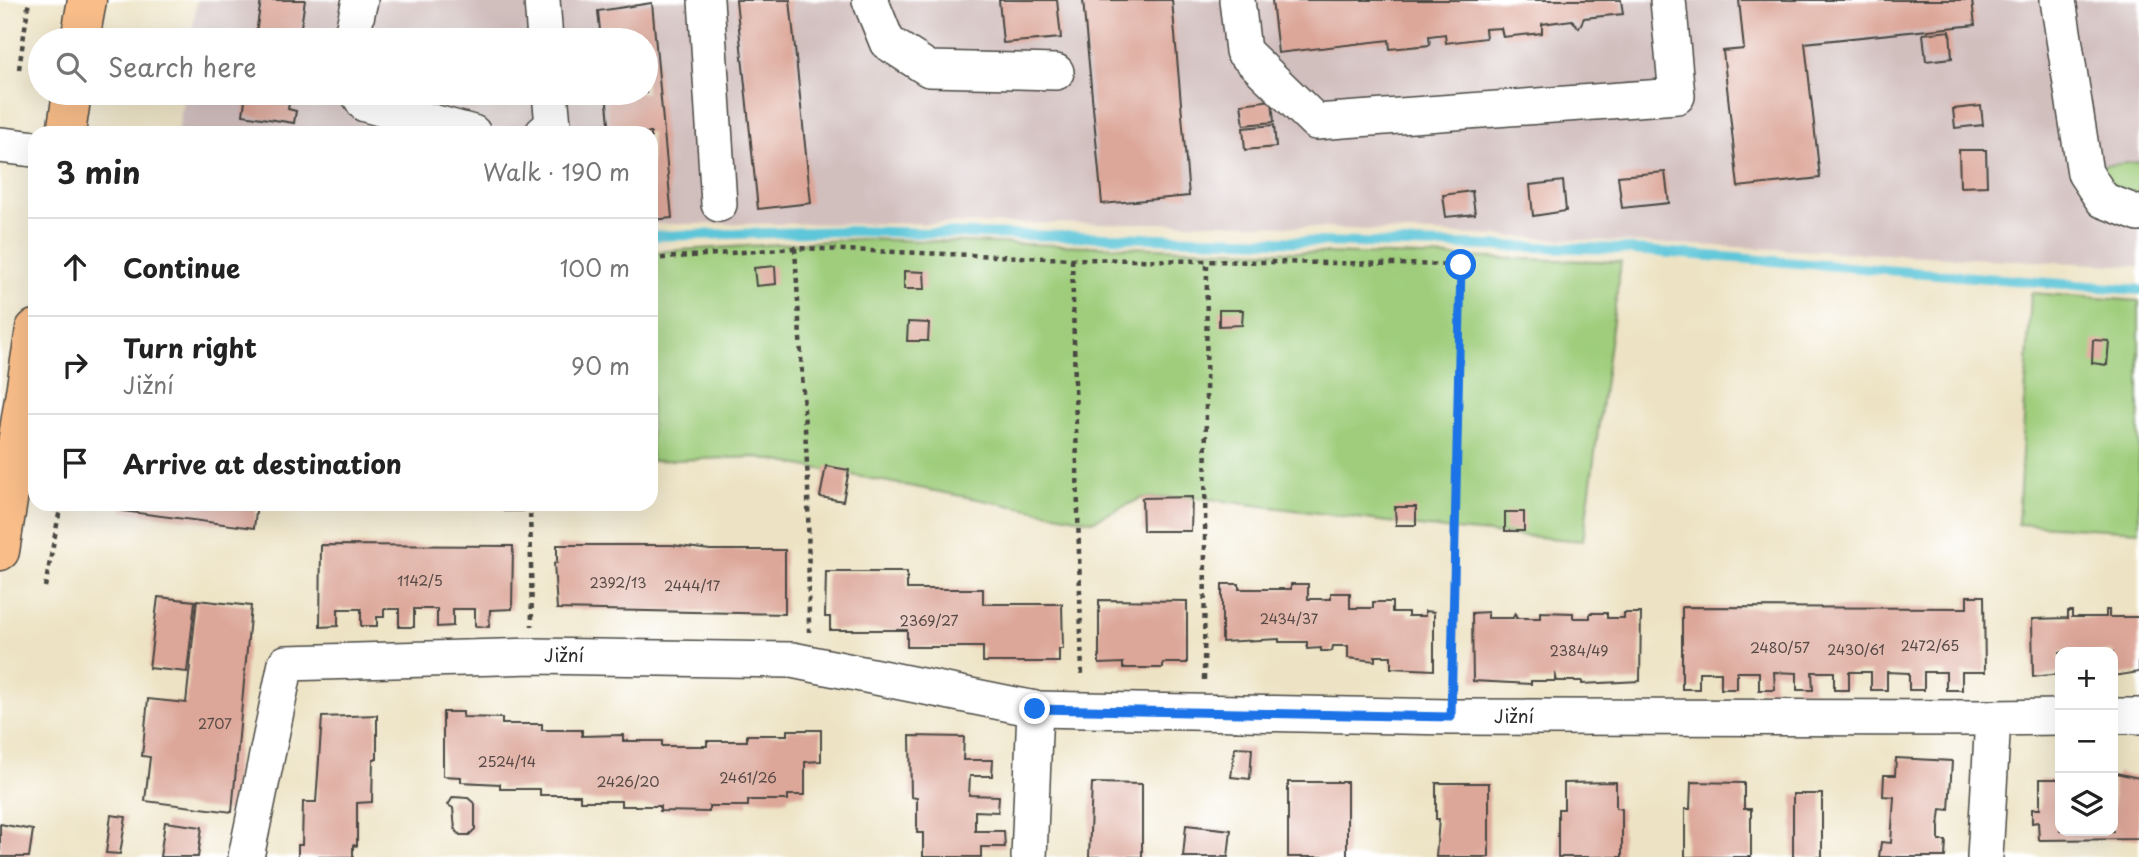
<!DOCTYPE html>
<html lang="en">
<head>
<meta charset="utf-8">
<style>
	:root { --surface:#fff; --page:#f6f6f6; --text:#222; --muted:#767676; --line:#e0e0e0 }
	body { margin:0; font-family:"Playpen Sans",sans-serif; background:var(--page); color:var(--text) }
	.controls { position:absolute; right:21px; bottom:21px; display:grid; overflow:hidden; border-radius:14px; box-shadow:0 7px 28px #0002 }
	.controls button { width:63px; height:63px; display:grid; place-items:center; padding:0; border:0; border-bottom:2px solid var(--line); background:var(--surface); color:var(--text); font:35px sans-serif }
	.stop { position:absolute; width:21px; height:21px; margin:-16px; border:5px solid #1a73e8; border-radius:50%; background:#fff }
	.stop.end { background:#1a73e8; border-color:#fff; box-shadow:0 2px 7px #0008 }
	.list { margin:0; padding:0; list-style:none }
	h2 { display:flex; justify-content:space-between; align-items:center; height:91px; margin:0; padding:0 28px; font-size:30px }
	h2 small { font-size:23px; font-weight:400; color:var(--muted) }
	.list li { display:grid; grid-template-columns:46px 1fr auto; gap:21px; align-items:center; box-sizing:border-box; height:98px; padding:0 28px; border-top:2px solid var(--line) }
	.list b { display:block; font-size:26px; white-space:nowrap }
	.list p { margin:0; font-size:23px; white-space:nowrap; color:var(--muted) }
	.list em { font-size:23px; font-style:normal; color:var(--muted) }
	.icon { flex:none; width:38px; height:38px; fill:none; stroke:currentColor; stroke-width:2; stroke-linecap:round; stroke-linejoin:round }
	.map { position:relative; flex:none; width:2139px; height:857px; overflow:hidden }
	.search { position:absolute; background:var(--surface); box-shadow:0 7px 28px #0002; left:28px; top:28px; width:630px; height:77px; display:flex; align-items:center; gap:18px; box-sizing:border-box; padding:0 24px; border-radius:38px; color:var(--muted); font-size:26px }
	.panel { position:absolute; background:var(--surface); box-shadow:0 7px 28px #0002; left:28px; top:126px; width:630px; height:385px; border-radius:21px }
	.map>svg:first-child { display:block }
	.industrial { fill:#d1bfbe }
	.green { fill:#9fcd7b; stroke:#657c53; stroke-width:2 }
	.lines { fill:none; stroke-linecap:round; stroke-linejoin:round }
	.stream { stroke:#5dc6d9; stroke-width:10 }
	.building { fill:#dca698 }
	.minor-casing { stroke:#484742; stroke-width:38 }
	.major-casing { stroke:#484742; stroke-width:41 }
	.path { stroke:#484742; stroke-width:4.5; stroke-dasharray:5 5; stroke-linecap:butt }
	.minor { stroke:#fff; stroke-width:35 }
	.major { stroke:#f8bd89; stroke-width:38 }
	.route { stroke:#1a73e8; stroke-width:9 }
	.labels { text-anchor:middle; stroke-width:5; stroke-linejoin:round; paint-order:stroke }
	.number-label { font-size:14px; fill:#574a46 }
	.street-label { font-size:18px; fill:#2b2b2b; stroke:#fff }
</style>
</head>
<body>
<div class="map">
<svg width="2139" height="857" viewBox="0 0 2139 857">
	<rect width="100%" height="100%" fill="#fff"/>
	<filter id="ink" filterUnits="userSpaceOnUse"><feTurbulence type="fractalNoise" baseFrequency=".0143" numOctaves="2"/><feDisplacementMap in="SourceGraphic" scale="14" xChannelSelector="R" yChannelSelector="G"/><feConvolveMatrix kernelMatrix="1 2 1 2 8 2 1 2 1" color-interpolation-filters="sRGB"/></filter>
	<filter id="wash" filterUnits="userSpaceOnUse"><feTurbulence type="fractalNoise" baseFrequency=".00686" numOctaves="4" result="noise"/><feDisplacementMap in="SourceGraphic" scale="28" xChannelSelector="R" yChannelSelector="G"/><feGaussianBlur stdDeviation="1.57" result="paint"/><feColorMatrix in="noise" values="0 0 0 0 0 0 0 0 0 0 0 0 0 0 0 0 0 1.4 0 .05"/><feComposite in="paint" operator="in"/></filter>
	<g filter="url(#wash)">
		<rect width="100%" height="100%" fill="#ede3c4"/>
		<!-- industrial -->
		<polygon class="industrial" points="197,0 2139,0 2139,266 1221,223 651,224 651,133 178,133 184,93 646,93 646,40 191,40"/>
		<!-- green -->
		<g class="green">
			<polygon points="2139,162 2139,197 2119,192 2098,166"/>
			<polygon points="859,239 1621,262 1583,541 1443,529 1192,497 1142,498 1092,521 757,457 651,461 651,252"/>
			<polygon points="2031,293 2139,301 2139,531 2018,524"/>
		</g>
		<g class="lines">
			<!-- stream -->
			<polyline class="stream" points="651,236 848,231 1621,249 2139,290"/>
		</g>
		<g id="blocks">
			<!-- building -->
			<g class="building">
				<polygon points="261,0 305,0 299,40 255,40"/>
				<polygon points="736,0 790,0 811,203 758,209"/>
				<polygon points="999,0 1057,0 1061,38 1003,43"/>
				<polygon points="1083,0 1172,0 1189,196 1102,204"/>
				<polygon points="1272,0 1621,0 1623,14 1584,18 1579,28 1572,20 1542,24 1542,33 1503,37 1501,28 1485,29 1486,38 1446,43 1445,34 1429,36 1430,45 1390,49 1389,40 1278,53"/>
				<polygon points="1739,0 1972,0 1975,25 1805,43 1820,178 1738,187 1723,51 1744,49"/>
				<polygon points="652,3 672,218 651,220 651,133 610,133 606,93 646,93 646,40 601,40 598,11"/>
				<polygon points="1950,31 1952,58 1926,61 1923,34"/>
				<polygon points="246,93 291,93 288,109 296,111 294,123 243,115"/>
				<polygon points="1272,100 1274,122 1244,125 1241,104"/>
				<polygon points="1981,106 1983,125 1955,128 1953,109"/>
				<polygon points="1274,125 1276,147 1245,150 1243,128"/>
				<polygon points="1959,150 1986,150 1987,186 1960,187"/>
				<polygon points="1665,172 1669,203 1622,208 1618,176"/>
				<polygon points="1563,181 1566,211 1533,216 1530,185"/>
				<polygon points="1472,191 1475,214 1446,217 1443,195"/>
				<polygon points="775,266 776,284 756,286 754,268"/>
				<polygon points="904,271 924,272 925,289 904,289"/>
				<polygon points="1219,310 1243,310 1242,325 1219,326"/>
				<polygon points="908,322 929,323 928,341 907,341"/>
				<polygon points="2093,340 2109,341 2107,365 2092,363"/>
				<polygon points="826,466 849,470 843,501 820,497"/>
				<polygon points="1192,497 1191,531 1143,531 1142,498"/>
				<polygon points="123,504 257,504 254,528 122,511"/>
				<rect x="504" y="504" width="19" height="7"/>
				<polygon points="1395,507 1416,507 1416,525 1396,525"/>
				<rect x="1505" y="512" width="19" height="19"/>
				<polygon points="321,545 513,546 512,609 490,610 489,627 475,626 475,609 453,609 453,626 437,627 437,609 414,609 414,627 399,627 399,609 384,609 384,617 377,617 377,626 361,626 361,609 338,609 338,626 320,627"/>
				<polygon points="557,545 672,545 710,550 785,550 785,614 557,609 554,563 557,563"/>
				<polygon points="826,572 907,572 907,589 983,589 983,604 1062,604 1063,649 1059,649 1059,662 983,662 983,647 907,647 907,630 830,630 830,617 825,617"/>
				<polygon points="1222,584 1239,584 1239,589 1291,589 1291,584 1308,584 1308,599 1331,599 1331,593 1350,593 1350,608 1373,608 1373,602 1392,602 1392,612 1408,612 1408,616 1425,616 1425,611 1434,612 1434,670 1391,668 1391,656 1375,656 1375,661 1348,658 1348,646 1333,646 1332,651 1321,651 1321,648 1307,649 1307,642 1279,642 1279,639 1222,642"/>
				<polygon points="1967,596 1984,596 1985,672 1962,672 1962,690 1946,690 1946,672 1924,672 1924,690 1909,690 1909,673 1887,672 1887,690 1871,690 1871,672 1849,672 1849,690 1834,690 1834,672 1812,672 1813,690 1797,690 1797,673 1774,672 1775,690 1759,690 1759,672 1737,672 1737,689 1721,689 1721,672 1699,672 1699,689 1682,689 1682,607 1967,608"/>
				<polygon points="158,597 195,601 187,672 149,668"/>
				<polygon points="197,600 251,606 232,812 145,801 150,757 142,756 148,699 186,703"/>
				<polygon points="1099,600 1187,601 1187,663 1163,663 1163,668 1123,668 1123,663 1099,664"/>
				<polygon points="2106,610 2109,610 2109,617 2139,617 2139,672 2113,676 2113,652 2060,652 2060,674 2033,677 2032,619 2068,618 2068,611 2072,611 2072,617 2106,617"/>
				<polygon points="1488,612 1488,618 1513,618 1515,612 1516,618 1540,618 1540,612 1573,613 1573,618 1590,618 1590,613 1607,613 1607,618 1624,618 1624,613 1641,613 1640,681 1582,684 1582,681 1557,681 1555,673 1555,681 1531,681 1531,684 1473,681 1472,613"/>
				<polygon points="443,712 463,712 463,717 502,718 502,724 542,724 542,730 582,730 582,736 623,735 623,741 662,741 662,746 707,746 707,741 747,741 747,735 787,735 787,730 821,730 821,761 805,762 805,795 788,795 788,800 748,800 748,806 709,806 709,812 660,811 660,806 621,806 621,801 580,801 580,795 540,795 540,789 500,789 500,784 461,782 461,777 443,776"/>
				<polygon points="377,715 377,759 373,759 372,802 357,803 357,846 353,845 353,857 298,857 298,845 302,845 303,802 316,802 322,717"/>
				<polygon points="910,736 964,737 963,760 993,760 992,776 970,776 969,795 999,796 998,812 975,811 975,831 1004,831 1005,847 981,847 981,857 923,857 923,833 917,833 917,798 911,797"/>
				<polygon points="1235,747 1252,748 1250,779 1231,777"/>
				<polygon points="1896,758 1952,761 1949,810 1941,809 1939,826 1939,841 1946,841 1945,857 1879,857 1881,842 1891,843 1894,797 1883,796 1884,775 1895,775"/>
				<polygon points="2116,773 2139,778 2139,839 2039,840 2038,822 2032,823 2032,809 2040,809 2040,779 2060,779 2060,831 2113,831 2113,778 2116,778"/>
				<rect x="1288" y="782" width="59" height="75"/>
				<polygon points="1616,782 1616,808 1622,809 1622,857 1558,857 1558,809 1564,809 1564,783"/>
				<polygon points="1691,782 1744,783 1744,809 1751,809 1751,857 1685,857 1685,809 1690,809"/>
				<polygon points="1092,783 1142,784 1142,857 1089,857"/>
				<polygon points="1436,783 1489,783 1489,857 1436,857 1439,819 1436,819"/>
				<rect x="1793" y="794" width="29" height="63"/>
				<polygon points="453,797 468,798 475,804 475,829 469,835 460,835 455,829 453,808 448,805"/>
				<polygon points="111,815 126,817 120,854 106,853"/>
				<polygon points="165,822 202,827 198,857 160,857"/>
				<polygon points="0,824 33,830 29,857 0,857"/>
				<polygon points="1186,825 1231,830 1228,857 1183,857"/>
			</g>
		</g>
	</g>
	<g filter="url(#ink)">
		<use href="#blocks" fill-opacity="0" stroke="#484742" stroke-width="2"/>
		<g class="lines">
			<!-- minor casing -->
			<g class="minor-casing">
				<g id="minor">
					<polyline points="542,0 545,40"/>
					<polyline points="706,0 719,204"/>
					<polyline points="870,0 887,42 929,69 1056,72"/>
					<polyline points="1237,0 1243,51 1316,122 1677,96 1668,0"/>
					<polyline points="2058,0 2085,173 2103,200 2139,214"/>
					<polyline points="351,40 360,0"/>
					<polyline points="358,93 365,104 473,133"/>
					<polyline points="543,133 553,125 550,93"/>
					<polyline points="0,145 35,149"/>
					<polyline points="1035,709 1451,717 1993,718 1985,857"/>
					<polyline points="2113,716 2139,716"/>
					<polyline points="1993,718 2060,717"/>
					<polyline points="246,857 286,663 533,656 792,660 1035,709 1029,857"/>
				</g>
			</g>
			<!-- major casing -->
			<g class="major-casing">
				<g id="major">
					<polyline points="80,40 87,0"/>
					<polyline points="66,133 72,93"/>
					<polyline points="0,551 35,329"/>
				</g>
			</g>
			<!-- path -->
			<g class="path">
				<polyline points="19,69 29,0"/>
				<polyline points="795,248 808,482 809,632"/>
				<polyline points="651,259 795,248 1072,259 1461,265 1451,685"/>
				<polyline points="1072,259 1082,678"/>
				<polyline points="530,504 532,626"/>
				<polyline points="45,587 61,504"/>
				<polyline points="1204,680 1207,261"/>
			</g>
			<!-- minor -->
			<use href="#minor" class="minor"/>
			<!-- major -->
			<use href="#major" class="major"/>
		</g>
	</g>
	<g class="lines" filter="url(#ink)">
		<!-- route -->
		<polyline class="route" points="1035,709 1451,717 1461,265"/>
	</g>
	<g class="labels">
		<!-- number labels -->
		<g class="number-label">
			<text x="420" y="586">1142/5</text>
			<text x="618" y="588">2392/13</text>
			<text x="692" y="591">2444/17</text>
			<text x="1289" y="624">2434/37</text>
			<text x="929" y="626">2369/27</text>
			<text x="1930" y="651">2472/65</text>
			<text x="1780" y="653">2480/57</text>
			<text x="1856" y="655">2430/61</text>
			<text x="1579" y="656">2384/49</text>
			<text x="215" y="729">2707</text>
			<text x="507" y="767">2524/14</text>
			<text x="748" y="783">2461/26</text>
			<text x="628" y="787">2426/20</text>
		</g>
		<!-- street labels -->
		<g class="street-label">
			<text x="564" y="662">Jižní</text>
			<text x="1514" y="723">Jižní</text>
		</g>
	</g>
</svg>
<div class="controls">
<button>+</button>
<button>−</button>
<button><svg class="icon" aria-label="layers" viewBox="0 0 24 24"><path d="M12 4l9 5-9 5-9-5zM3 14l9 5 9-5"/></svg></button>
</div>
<div class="stop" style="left:1461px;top:265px"></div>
<div class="stop end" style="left:1035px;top:709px"></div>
<div class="search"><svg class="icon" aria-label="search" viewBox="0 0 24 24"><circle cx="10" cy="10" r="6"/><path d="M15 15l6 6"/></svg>Search here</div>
<section class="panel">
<h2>3 min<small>Walk · 190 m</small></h2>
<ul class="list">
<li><svg class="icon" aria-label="ahead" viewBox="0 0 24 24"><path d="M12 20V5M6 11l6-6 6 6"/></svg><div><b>Continue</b></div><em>100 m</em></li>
<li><svg class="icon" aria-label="right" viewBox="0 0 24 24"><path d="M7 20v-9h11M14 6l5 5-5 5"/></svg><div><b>Turn right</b><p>Jižní</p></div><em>90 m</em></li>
<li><svg class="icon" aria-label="arrive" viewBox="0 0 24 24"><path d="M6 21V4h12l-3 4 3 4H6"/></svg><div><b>Arrive at destination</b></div></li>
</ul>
</section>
</div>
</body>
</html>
